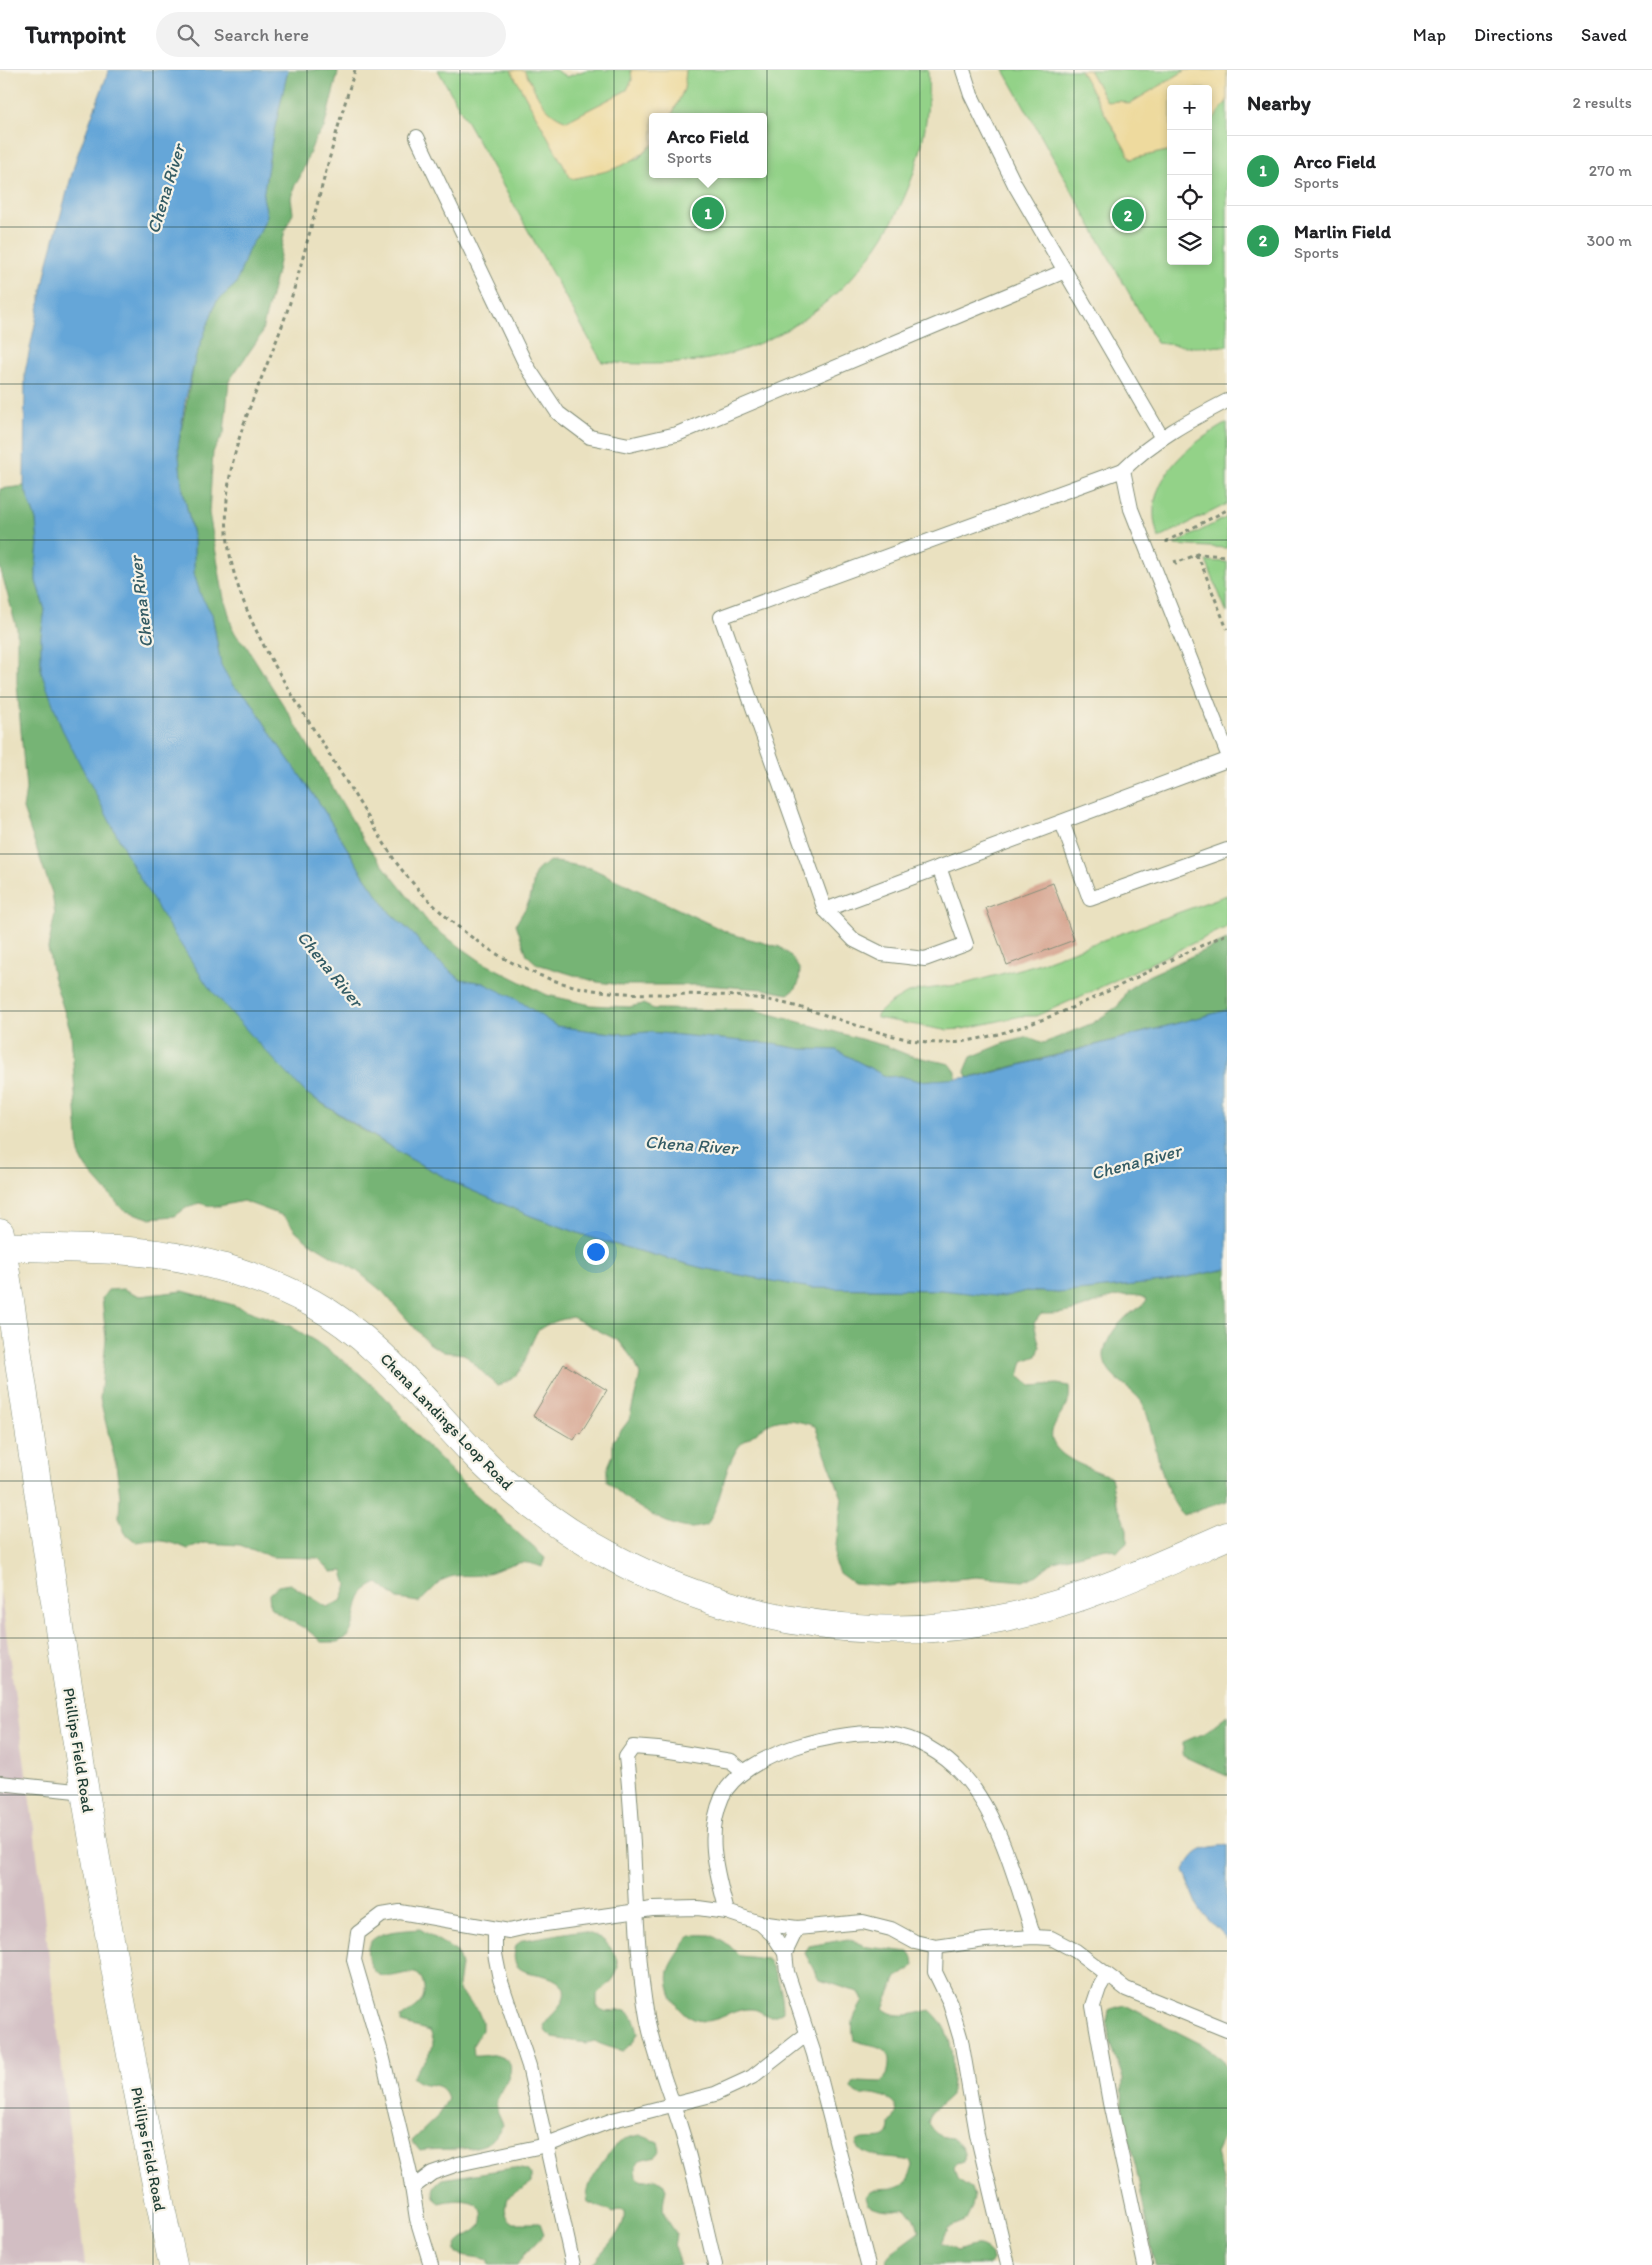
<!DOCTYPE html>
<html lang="en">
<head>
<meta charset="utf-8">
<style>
	:root { --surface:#fff; --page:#f2f2f2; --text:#202124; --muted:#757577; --line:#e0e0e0; --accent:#b5179e }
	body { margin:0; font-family:Itim,sans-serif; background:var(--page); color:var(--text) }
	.controls { position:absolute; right:15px; top:15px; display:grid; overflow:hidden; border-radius:5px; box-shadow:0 2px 8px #0003 }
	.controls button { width:45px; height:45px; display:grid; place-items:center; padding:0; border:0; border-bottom:1px solid var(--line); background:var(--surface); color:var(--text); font:25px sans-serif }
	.you { position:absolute; left:595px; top:1181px; width:18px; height:18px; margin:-12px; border:4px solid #fff; border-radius:50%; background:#1a73e8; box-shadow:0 0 0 8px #1a73e833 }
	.badge { display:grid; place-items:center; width:32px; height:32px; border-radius:50%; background:var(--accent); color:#fff; font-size:16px; font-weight:700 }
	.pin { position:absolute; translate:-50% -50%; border:2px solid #fff; box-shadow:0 1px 5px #0006 }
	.popup { position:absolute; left:649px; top:43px; width:118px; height:65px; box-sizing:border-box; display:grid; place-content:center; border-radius:5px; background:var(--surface); filter:drop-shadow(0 1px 4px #0005); font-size:16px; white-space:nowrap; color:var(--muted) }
	.popup b { font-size:19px; color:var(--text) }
	.popup::after { content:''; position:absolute; left:50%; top:100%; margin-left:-10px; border:10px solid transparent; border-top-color:var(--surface) }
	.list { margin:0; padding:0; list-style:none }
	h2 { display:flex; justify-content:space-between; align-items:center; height:65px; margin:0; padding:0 20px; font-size:21px }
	h2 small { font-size:16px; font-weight:400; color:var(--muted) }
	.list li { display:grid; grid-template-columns:32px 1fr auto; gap:15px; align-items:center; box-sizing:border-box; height:70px; padding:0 20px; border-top:1px solid var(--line) }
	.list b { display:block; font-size:19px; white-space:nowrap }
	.list p { margin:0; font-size:16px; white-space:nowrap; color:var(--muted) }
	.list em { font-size:16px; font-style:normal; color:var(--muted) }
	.icon { flex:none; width:28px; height:28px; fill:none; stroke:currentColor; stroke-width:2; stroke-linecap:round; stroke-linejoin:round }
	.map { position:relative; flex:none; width:1227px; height:2195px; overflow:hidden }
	header { display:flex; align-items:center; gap:30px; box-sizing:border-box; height:70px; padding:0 25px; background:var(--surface); border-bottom:1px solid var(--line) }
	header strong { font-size:24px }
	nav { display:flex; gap:28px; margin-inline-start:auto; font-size:18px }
	.search { width:350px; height:45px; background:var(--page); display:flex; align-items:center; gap:12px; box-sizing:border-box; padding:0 18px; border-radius:28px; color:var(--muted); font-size:19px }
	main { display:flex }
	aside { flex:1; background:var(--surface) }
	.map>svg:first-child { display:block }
	.industrial { fill:#d2bec3 }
	.green { fill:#93d288; stroke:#59885e }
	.forest { fill:#76b474; stroke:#4a7854 }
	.sand { fill:#eeda9e; stroke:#868c69 }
	.water { fill:#65a6d8; stroke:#427286 }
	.building { fill:#d39d87 }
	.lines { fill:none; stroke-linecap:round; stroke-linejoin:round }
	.service-casing { stroke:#848f7a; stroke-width:16 }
	.minor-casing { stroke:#848f7a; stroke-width:29 }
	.tertiary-casing { stroke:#848f7a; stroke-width:29 }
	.path { stroke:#848f7a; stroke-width:3; stroke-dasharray:4 4; stroke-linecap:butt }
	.service { stroke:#fff; stroke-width:14 }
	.minor { stroke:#fff; stroke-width:28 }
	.tertiary { stroke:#fff; stroke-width:28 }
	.grid { fill:none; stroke:#1f3d34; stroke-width:1; stroke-opacity:0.55 }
	.labels { text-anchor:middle; stroke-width:4.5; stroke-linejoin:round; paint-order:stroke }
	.street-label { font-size:16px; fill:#1f3d34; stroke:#f7f3e8 }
	.water-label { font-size:18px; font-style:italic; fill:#345c65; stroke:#f7f3e8 }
</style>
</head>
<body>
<header>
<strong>Turnpoint</strong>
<div class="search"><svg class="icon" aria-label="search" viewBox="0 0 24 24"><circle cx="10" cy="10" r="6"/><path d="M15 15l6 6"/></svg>Search here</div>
<nav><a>Map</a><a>Directions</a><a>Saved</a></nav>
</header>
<main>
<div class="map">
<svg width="1227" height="2195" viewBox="0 0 1227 2195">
	<rect width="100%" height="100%" fill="#f7f3e8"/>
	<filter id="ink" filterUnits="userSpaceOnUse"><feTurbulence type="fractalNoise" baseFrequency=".02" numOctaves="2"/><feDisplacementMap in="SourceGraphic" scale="10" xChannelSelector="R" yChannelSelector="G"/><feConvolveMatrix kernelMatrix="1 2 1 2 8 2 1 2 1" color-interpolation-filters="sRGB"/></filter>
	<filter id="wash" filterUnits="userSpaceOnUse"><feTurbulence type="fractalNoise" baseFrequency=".0096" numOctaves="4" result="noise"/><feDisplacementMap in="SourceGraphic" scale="20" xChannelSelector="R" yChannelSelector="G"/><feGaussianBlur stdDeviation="1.12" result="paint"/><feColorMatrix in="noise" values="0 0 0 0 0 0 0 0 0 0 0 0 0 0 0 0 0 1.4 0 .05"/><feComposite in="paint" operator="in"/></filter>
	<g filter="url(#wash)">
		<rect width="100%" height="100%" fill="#eae1c0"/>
		<!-- industrial -->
		<polygon class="industrial" points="0,1521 34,1759 85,2195 0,2195"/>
		<!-- green -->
		<g class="green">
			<path d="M 438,0 L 511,0 L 571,109 L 599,103 L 639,88 L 653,74 L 653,104 L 763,104 L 763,47 L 671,47 L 684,19 L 686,0 L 928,0 C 935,127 850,251 726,285 C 685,296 644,295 602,292 Z"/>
			<path d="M 524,0 L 555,0 L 567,7 L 586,0 L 631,0 L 632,10 L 627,20 L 567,51 C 541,42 537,23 524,0 Z"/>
			<polygon points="1004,0 1080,0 1131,89 1171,80 1171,191 1208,191 1208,56 1227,31 1227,276 1194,277 1157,273"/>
			<polygon points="1089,0 1186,0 1129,34 1120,31 1107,32"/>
			<path d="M 1227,353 L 1227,434 L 1159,468 C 1138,416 1186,375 1227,353 Z"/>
			<polygon points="1227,447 1227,478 1175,475 1175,474"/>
			<polygon points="1206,491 1227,492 1227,543"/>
			<polygon points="1227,825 1227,857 1086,924 1036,946 1021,946 963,959 944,960 877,948 877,945 889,934 906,924 919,920 964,914 1034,895"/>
		</g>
		<!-- forest -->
		<g class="forest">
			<path d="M 288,0 L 337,0 L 338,3 L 324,58 L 315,69 L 300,107 L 294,117 L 291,128 L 293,143 L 285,160 L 276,206 L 261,265 L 229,311 L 224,363 L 213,382 L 209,443 L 224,529 C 232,547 228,561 245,574 L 299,660 L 366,774 L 432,857 L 482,892 L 547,925 L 591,935 L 629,937 L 643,934 L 654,939 L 756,940 L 886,976 L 908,985 L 950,994 L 956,1002 L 956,1009 L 919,1011 L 900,1006 L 887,1007 L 836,980 L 801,979 L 772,974 L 649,962 L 624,964 L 592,961 L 556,956 L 483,913 L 460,909 L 427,882 L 414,865 L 390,843 L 364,806 L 318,731 L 274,669 L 249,628 L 233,617 L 221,596 L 212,544 L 201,527 L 194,504 L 194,470 L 182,416 L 178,377 L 195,289 L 216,232 L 236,214 L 249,178 L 260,162 L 267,145 L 263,127 L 272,70 Z"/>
			<path d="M 24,416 L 36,450 L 38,474 L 36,495 L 36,511 L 45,540 L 41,566 L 41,601 L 100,730 L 134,798 L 207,915 L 306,1023 L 350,1052 L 407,1087 L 459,1115 L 531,1146 L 595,1169 L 702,1198 L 811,1218 L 941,1220 L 1003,1226 L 1026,1221 L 1058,1223 L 1162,1212 L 1227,1199 L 1227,1431 L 1183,1445 C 1165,1426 1158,1386 1151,1360 C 1149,1351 1147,1342 1143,1334 C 1133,1316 1103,1309 1104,1284 C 1106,1269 1116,1256 1127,1246 C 1134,1240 1144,1237 1147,1229 C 1126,1218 1098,1233 1076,1240 C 1065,1244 1053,1244 1041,1244 L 1034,1253 L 1040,1277 L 1037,1286 L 1023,1291 L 1019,1306 L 1031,1316 L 1057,1314 L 1069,1316 C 1071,1335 1065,1337 1056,1352 C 1036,1384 1091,1398 1111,1407 L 1116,1432 L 1127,1459 L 1127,1473 L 1117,1482 L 1105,1478 L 1054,1491 L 1037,1505 L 1023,1511 L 976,1507 L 887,1516 L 853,1513 L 839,1503 L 834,1492 L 842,1428 L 815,1356 C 791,1349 778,1345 757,1362 C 751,1367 741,1372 737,1379 C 722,1403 722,1432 707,1455 C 702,1456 696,1458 691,1458 C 665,1457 624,1430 607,1411 L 607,1399 L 613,1385 L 613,1371 L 629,1350 L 640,1305 L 635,1292 L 619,1271 L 572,1247 C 561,1250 548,1252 539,1260 C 536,1262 535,1266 533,1270 C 523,1292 524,1307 497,1316 L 464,1284 L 444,1282 L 428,1273 L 383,1222 L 356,1200 L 309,1172 L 296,1161 L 284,1146 L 243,1131 L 215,1137 L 199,1133 L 186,1138 L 175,1146 L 149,1148 L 123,1140 L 86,1098 L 79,1084 L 71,962 L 53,906 L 48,878 L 55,844 L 52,823 L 23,739 L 26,719 L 17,614 L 17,559 L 0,497 L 0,419 Z"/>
			<path d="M 550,791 L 591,798 L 731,864 L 780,877 L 792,888 L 800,900 L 799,912 L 796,918 L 788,924 L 763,919 L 704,915 L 622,915 L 597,912 L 537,894 L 527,885 L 516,854 C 521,845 529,834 531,825 C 536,805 529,804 550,791 Z"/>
			<polygon points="1227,870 1227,940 969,1008 965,1001 971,987 1005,973 1028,967 1044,973 1093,953 1118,936 1127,920 1148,906"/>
			<path d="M 123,1219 L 140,1226 L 183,1221 L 230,1234 L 290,1256 L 315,1271 L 353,1298 L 384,1326 L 418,1367 L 462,1412 L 545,1488 L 542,1497 C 512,1485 506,1501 479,1505 C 467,1507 457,1503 445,1509 C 438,1512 427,1526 419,1532 L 398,1529 L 378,1513 C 355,1523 360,1531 354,1552 C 353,1557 350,1562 348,1567 L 337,1572 L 321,1572 C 305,1554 287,1552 270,1537 L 269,1524 L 278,1516 L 290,1514 L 327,1537 L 341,1531 L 347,1515 L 343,1501 L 332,1502 L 318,1488 L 272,1487 L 240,1475 L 205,1473 L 188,1479 C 167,1470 160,1469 137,1473 L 125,1463 L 119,1447 L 120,1426 L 116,1395 L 100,1329 L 106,1269 L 102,1228 L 108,1220 Z"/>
			<polygon points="1227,1645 1227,1706 1183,1686 1183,1672 1204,1663"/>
			<path d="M 420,1859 L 457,1882 L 461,1895 L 458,1916 L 460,1922 L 478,1941 L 482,1951 L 482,1960 L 473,1975 L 474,1986 C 482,1987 491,1983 498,1986 C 526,1995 499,2016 496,2032 C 495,2040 501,2047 503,2055 C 499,2060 496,2067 491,2071 C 474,2083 440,2077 420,2081 L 412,2071 L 440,2044 L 448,2028 C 441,2007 426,2021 412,2007 C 422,1991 440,1981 430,1961 L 401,1953 L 401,1948 C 412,1939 426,1935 424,1917 C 420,1889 396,1912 380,1905 C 374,1903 371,1896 369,1890 C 359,1860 400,1861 420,1859 Z"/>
			<path d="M 577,1861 C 585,1862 592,1864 600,1868 C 609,1873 621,1890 617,1901 C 614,1912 604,1917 597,1925 L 597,1936 C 613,1953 630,1922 638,1963 L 633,1972 L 623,1981 L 595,1971 L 586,1973 L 553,1968 L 546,1962 L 544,1956 C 551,1942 567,1937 564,1918 C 548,1894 505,1915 516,1875 L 523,1870 Z"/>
			<path d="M 711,1865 L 730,1876 L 740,1886 L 767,1889 C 777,1902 783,1923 783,1941 C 764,1954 765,1938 749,1939 C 731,1939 716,1955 697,1950 C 678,1945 665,1920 669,1901 C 671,1894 676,1887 680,1881 C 683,1875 685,1869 692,1866 C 698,1864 705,1865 711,1865 Z"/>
			<path d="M 848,1869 L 868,1877 L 909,1882 L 913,1888 L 914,1895 L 910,1900 L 897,1907 L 883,1938 C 895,1950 916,1944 930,1940 C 956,1963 953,1993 951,2025 L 931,2043 L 928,2053 C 934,2064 940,2067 952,2068 C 960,2075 966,2080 964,2091 L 957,2093 L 954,2097 L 957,2109 L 971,2118 L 974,2127 L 972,2137 L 965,2151 L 948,2158 L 942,2173 L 957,2181 C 973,2176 979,2171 992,2185 L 992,2192 L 988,2195 L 888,2195 L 887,2189 L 892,2182 L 919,2162 C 917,2152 914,2144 905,2138 C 893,2142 879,2140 867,2134 L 865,2127 C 883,2107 902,2134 913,2096 L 911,2091 C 897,2087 861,2091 856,2072 C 868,2063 891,2078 890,2053 C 906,2036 890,2027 873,2024 C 867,2024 862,2027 857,2024 C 854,2023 853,2020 851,2018 L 852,2013 L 859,2011 L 881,2012 C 887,2007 888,2003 889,1995 C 891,1972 868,1977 854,1970 C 850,1950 854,1947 863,1931 L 859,1922 C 845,1919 833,1913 819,1910 L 805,1883 L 809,1876 Z"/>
			<polygon points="1125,1935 1203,1975 1222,1989 1227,1999 1227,2059 1216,2083 1227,2126 1227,2195 1155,2195 1136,2098 1125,2054 1122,2035 1123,2008 1111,1974 1107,1953 1109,1940"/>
			<path d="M 640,2065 L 658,2072 L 660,2081 L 656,2086 L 639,2090 L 636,2096 L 637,2107 L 642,2111 L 655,2108 L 664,2114 L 666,2120 C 660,2142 664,2145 676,2163 L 674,2177 L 680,2195 L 592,2195 C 601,2180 627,2161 624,2142 L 620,2140 L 613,2143 L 588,2132 C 582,2116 607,2085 618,2073 C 623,2068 633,2067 640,2065 Z"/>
			<path d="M 513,2098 L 527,2100 L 531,2105 L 531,2113 L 507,2128 C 504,2138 504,2147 514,2153 L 540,2153 L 544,2164 L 523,2186 L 517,2195 L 490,2195 L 488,2190 C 478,2186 465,2188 456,2182 C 454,2164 479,2167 482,2151 C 487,2126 454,2129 440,2133 L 435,2129 C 431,2119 434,2115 442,2109 Z"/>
		</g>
		<!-- sand -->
		<g class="sand">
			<path d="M 511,0 L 524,0 C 537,22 541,42 567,51 L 627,20 L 632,10 L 631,0 L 686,0 L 684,19 L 671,47 L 653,47 L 653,74 C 627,99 605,102 571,109 Z"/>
			<polygon points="1080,0 1089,0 1107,32 1120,31 1129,34 1186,0 1227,0 1227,31 1208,56 1208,19 1171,19 1171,80 1131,89"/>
		</g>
		<!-- water -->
		<g class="water">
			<polygon points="109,0 288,0 272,70 263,127 267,145 260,162 249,178 236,214 216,232 195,289 185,332 178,377 182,416 194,470 194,504 201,526 212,544 221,595 233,616 249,628 274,669 318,731 364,806 390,843 414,865 427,882 460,909 483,913 518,930 556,956 592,961 624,964 649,962 772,974 801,979 836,980 887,1007 900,1006 919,1011 976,1007 1227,940 1227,1199 1162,1212 1058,1223 1026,1221 1003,1227 941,1220 811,1218 702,1198 595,1169 531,1146 459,1115 407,1087 306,1023 259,974 207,915 163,847 134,798 62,659 41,601 41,566 45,540 36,511 36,495 38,474 36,450 24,416 25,302 49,188 76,89"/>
			<path d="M 1227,1775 L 1227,1869 L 1200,1841 L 1184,1801 C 1195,1778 1203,1778 1227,1775 Z"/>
		</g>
		<g id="blocks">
			<!-- building -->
			<g class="building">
				<polygon points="1053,813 1074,870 1007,895 986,838"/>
				<polygon points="564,1294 607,1320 580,1364 578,1363 574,1370 533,1346"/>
			</g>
		</g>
	</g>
	<g filter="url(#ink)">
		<use href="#blocks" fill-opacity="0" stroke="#848f7a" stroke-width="1"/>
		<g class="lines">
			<!-- service casing -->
			<g class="service-casing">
				<g id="service">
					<polyline points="963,0 971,25 1015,115 1162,368"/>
					<polyline points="417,67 526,295 558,343 590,367 629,375 677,364 1065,201"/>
					<path d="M 1227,331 C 1190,350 1153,370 1123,400 L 1131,439 L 1227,682"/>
					<polyline points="1062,752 1090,829 1227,780"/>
					<polyline points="939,797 966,874 925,889 882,884 854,870 825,840 721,547 1123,400"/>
					<polyline points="825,840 1227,690"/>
					<polyline points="0,1713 85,1722"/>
					<path d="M 727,1842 C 717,1803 705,1766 722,1727 C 742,1683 843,1658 888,1664 C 916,1667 944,1684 963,1705 C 1000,1746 1017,1815 1034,1867"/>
					<polyline points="760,1853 774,1866 785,1883"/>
					<polyline points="797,1858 785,1883 787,1902 814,1984 868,2195"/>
					<polyline points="495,1859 495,1884 500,1909 529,1996 573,2195"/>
					<polyline points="936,1877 935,1902 950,1933 961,1970 977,2064 1008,2195"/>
					<polyline points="1106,1906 1099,1918 1093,1936 1110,2033 1145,2195"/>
					<polyline points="412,2118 432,2103 458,2094 547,2075 613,2050 715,2024 752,2007 807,1964"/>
					<polyline points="431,2195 417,2149 410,2104 383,1989 354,1890 358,1863 382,1845 400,1842 509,1861 531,1856 652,1839 698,1838 727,1842 760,1853 797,1858 863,1852 891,1859 915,1872 936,1877 985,1870 1034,1867 1051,1868 1076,1881 1126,1919 1227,1960"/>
					<path d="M 715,2195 C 704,2150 695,2104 681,2059 C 670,2022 654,1986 647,1947 C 632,1861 637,1773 626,1687 L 633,1677 L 658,1679 L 731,1691 L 743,1701"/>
				</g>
			</g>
			<!-- minor casing -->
			<g class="minor-casing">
				<path id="minor" d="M 0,1176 C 39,1178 77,1178 116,1180 C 184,1184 252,1201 312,1233 C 392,1277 439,1356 506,1414 C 641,1531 835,1586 1010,1547 C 1086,1530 1156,1497 1227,1466"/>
			</g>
			<!-- tertiary casing -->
			<g class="tertiary-casing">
				<path id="tertiary" d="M 0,1163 C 51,1508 100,1854 173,2195"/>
			</g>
			<!-- path -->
			<g class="path">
				<path d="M 355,0 C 332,73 315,146 294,219 C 266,318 205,395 234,503 C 250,560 283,610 314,660 C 341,703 368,747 395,791 C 446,859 524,915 610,922 C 666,927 722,920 778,932 C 837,944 907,982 967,971 C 1060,954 1142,901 1227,864"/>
				<polyline points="1167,473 1167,471 1227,440"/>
				<polyline points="1195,485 1201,493 1227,559"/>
				<polyline points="1175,490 1176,493 1198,484 1227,486"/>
			</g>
			<!-- service -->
			<use href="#service" class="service"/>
			<!-- minor -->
			<use href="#minor" class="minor"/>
			<!-- tertiary -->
			<use href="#tertiary" class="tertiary"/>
		</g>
	</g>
	<!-- grid -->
	<path class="grid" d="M 153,0 L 153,2195M 307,0 L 307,2195M 460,0 L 460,2195M 614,0 L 614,2195M 767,0 L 767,2195M 920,0 L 920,2195M 1074,0 L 1074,2195M 0,157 L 1171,157M 1208,157 L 1227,157M 0,314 L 1227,314M 0,470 L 1227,470M 0,627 L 1227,627M 0,784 L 1227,784M 0,941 L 1227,941M 0,1098 L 1227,1098M 0,1254 L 1227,1254M 0,1411 L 1227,1411M 0,1568 L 1227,1568M 0,1725 L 1227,1725M 0,1881 L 1227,1881M 0,2038 L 1227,2038"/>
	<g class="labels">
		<!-- street labels -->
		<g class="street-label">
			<text transform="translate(447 1351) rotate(46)" y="6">Chena Landings Loop Road</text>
			<text transform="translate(79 1680) rotate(81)" y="6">Phillips Field Road</text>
			<text transform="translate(149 2079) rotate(79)" y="6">Phillips Field Road</text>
		</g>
		<!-- water labels -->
		<g class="water-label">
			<text transform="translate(166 119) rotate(-73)" y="6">Chena River</text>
			<text transform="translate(141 532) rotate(-97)" y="6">Chena River</text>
			<text transform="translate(330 899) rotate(51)" y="6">Chena River</text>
			<text transform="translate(691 1075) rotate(4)" y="6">Chena River</text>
			<text transform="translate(1136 1092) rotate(-15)" y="6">Chena River</text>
		</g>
	</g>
</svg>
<div class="controls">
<button>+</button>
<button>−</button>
<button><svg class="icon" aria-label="locate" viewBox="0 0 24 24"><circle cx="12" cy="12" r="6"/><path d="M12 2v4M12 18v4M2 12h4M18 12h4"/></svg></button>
<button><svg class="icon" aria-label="layers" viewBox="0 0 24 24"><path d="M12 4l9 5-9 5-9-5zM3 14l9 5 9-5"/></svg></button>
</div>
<div class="you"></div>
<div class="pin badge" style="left:708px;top:143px;background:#2e9e5b">1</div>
<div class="popup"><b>Arco Field</b>Sports</div>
<div class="pin badge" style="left:1128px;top:145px;background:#2e9e5b">2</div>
</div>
<aside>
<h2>Nearby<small>2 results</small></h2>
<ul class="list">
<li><span class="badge" style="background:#2e9e5b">1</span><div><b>Arco Field</b><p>Sports</p></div><em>270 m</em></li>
<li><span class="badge" style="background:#2e9e5b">2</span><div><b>Marlin Field</b><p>Sports</p></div><em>300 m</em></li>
</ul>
</aside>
</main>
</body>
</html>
